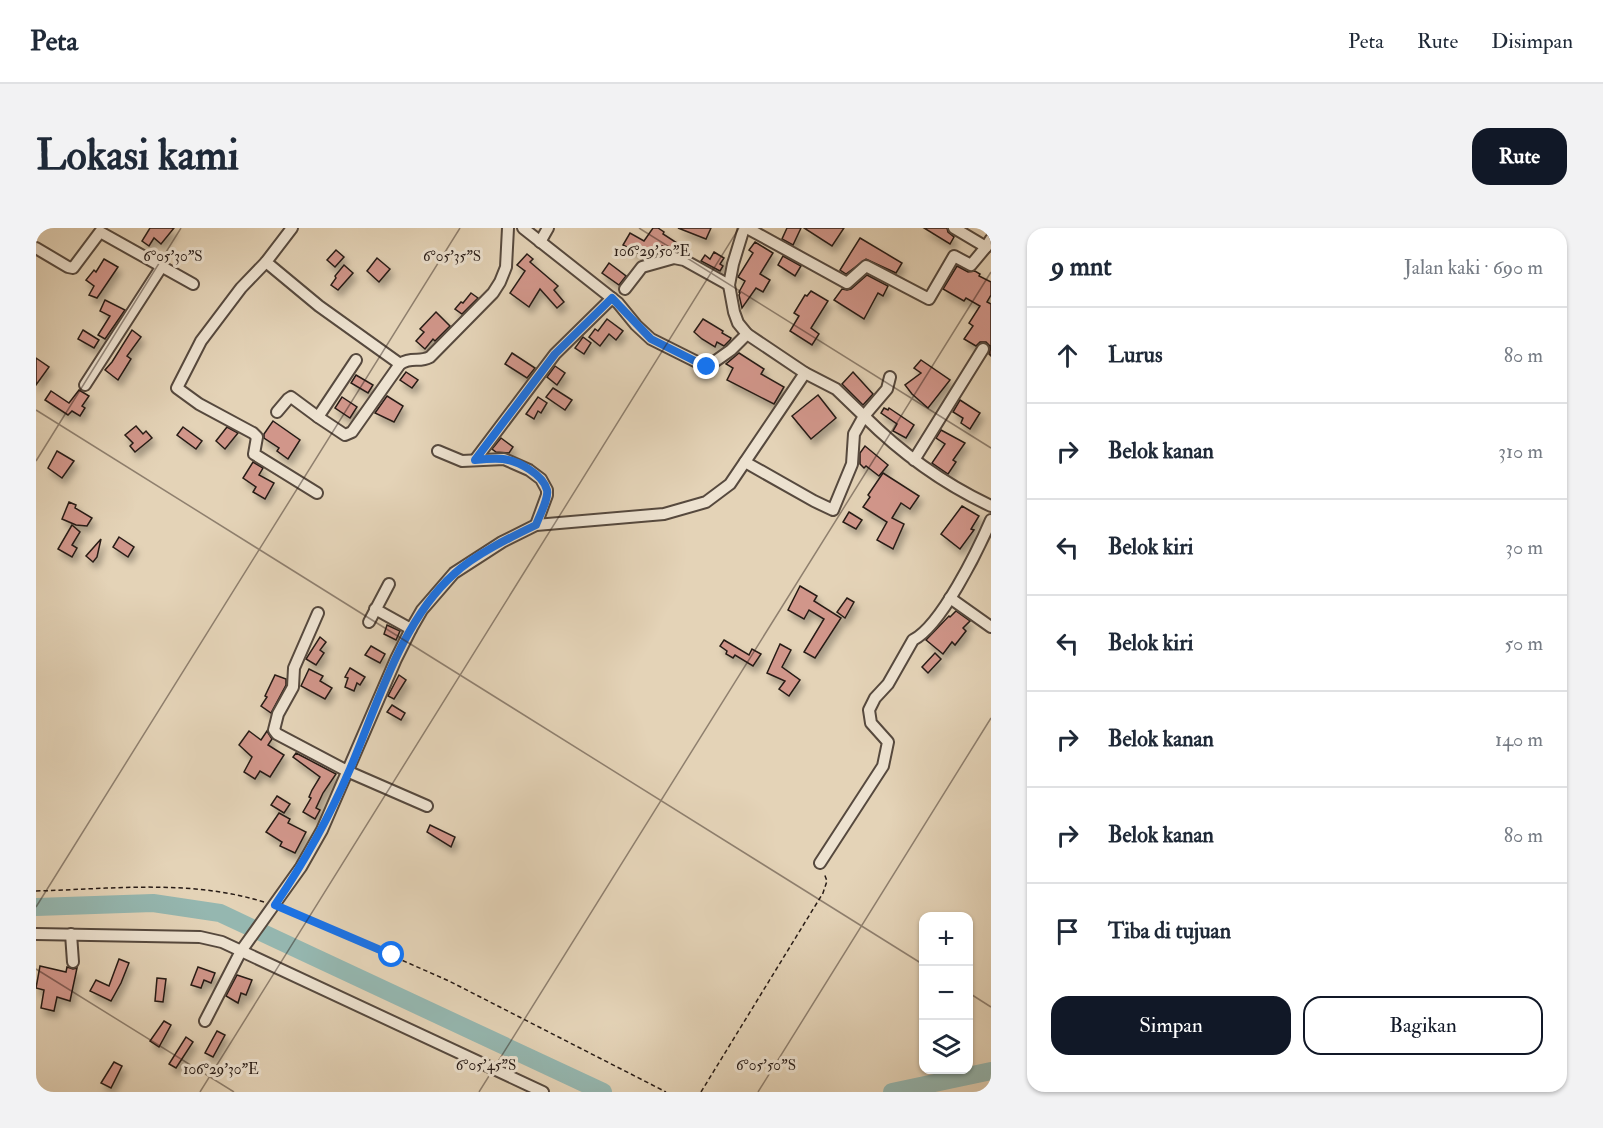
<!DOCTYPE html>
<html lang="id">
<head>
<meta charset="utf-8">
<style>
	:root { --surface:#fff; --page:#f2f2f3; --text:#1f2937; --muted:#747a83; --line:#e0e1e3; --accent:#111827 }
	body { margin:0; font-family:"IM FELL Double Pica",serif; background:var(--page); color:var(--text) }
	.controls { position:absolute; right:18px; bottom:18px; display:grid; overflow:hidden; border-radius:12px; box-shadow:0 2px 4px #0004 }
	.controls button { width:54px; height:54px; display:grid; place-items:center; padding:0; border:0; border-bottom:2px solid var(--line); background:var(--surface); color:var(--text); font:30px sans-serif }
	.stop { position:absolute; width:18px; height:18px; margin:-14px; border:4px solid #1a73e8; border-radius:50%; background:#fff }
	.stop.end { background:#1a73e8; border-color:#fff; box-shadow:0 2px 6px #0008 }
	.list { margin:0; padding:0; list-style:none }
	h2 { display:flex; justify-content:space-between; align-items:center; height:78px; margin:0; padding:0 24px; font-size:26px }
	h2 small { font-size:20px; font-weight:400; color:var(--muted) }
	.list li { display:grid; grid-template-columns:39px 1fr auto; gap:18px; align-items:center; box-sizing:border-box; height:96px; padding:0 24px; border-top:2px solid var(--line) }
	.list b { display:block; font-size:22px; white-space:nowrap }
	.list em { font-size:20px; font-style:normal; color:var(--muted) }
	.actions { display:flex; gap:12px; padding:18px 24px }
	.actions a { flex:1; padding:14px 0; border:2px solid var(--accent); border-radius:18px; text-align:center; font-size:21px; color:var(--accent) }
	.actions .main { background:var(--accent); color:#fff }
	.icon { flex:none; width:33px; height:33px; fill:none; stroke:currentColor; stroke-width:2; stroke-linecap:round; stroke-linejoin:round }
	.map { position:relative; flex:none; width:955px; height:864px; overflow:hidden; border-radius:18px }
	header { display:flex; align-items:center; gap:36px; box-sizing:border-box; height:84px; padding:0 30px; background:var(--surface); border-bottom:2px solid var(--line) }
	header strong { font-size:28px }
	nav { display:flex; gap:33px; margin-inline-start:auto; font-size:21px }
	.intro { display:flex; align-items:center; justify-content:space-between; box-sizing:border-box; height:144px; padding:0 36px }
	h1 { margin:0; font-size:42px }
	.button { padding:15px 27px; border-radius:18px; background:var(--accent); color:#fff; font-size:21px; font-weight:700 }
	main { display:flex; gap:36px; padding:0 36px }
	aside { flex:1; background:var(--surface); border-radius:18px; box-shadow:0 2px 4px #0004 }
	.map>svg:first-child { display:block }
	.lines { fill:none; stroke-linecap:round; stroke-linejoin:round }
	.river { stroke:#95b7b0; stroke-width:18 }
	.building { fill:#d1968a; stroke:#271b16; stroke-width:1.5; filter:url(#shadow) }
	.street-casing { stroke:#56493e; stroke-width:14 }
	.path { stroke:#271b16; stroke-width:1.5; stroke-dasharray:4.5 3; stroke-linecap:butt }
	.street { stroke:#ede2d0; stroke-width:10 }
	.route { stroke:#1a73e8; stroke-width:8 }
	.ticks { fill:none; stroke:#271b16; stroke-width:1.5; stroke-opacity:0.45 }
	.ticks-label { font-size:15px; text-anchor:middle; fill:#271b16; stroke:#ede2d0; stroke-width:6; stroke-linejoin:round; paint-order:stroke }
</style>
</head>
<body>
<header>
<strong>Peta</strong>
<nav><a>Peta</a><a>Rute</a><a>Disimpan</a></nav>
</header>
<div class="intro"><h1>Lokasi kami</h1><a class="button">Rute</a></div>
<main>
<div class="map">
<svg width="955" height="864" viewBox="0 0 955 864">
	<defs>
		<filter id="shadow"><feDropShadow dx="3.5" dy="6" stdDeviation="3" flood-color="#0004"/></filter>
	</defs>
	<rect width="100%" height="100%" fill="#e4d3b7"/>
	<filter id="stains"><feTurbulence type="fractalNoise" baseFrequency=".00333" numOctaves="4"/><feColorMatrix values="0 0 0 0 .2 0 0 0 0 .09 0 0 0 0 .02 0 0 0 .5 -.17"/></filter>
	<radialGradient id="worn" r=".72"><stop offset=".6" stop-color="#630" stop-opacity="0"/><stop offset="1" stop-color="#630" stop-opacity=".3"/></radialGradient>
	<g class="lines">
		<!-- river -->
		<g class="river">
			<polyline points="0,679 117,675 184,685 567,864"/>
			<polyline points="856,864 955,843"/>
		</g>
	</g>
	<!-- building -->
	<g class="building">
		<polygon points="114,0 138,0 125,16 118,10 113,18 106,13"/>
		<polygon points="617,0 622,0 628,4 627,6 641,15 636,23 626,18 620,27 614,29 604,22 602,25 587,17 594,5 608,13"/>
		<polygon points="642,0 675,0 670,11"/>
		<polygon points="751,0 765,0 757,17 746,11"/>
		<polygon points="768,0 808,0 796,18"/>
		<polygon points="888,0 911,0 912,4 918,9 914,16"/>
		<polygon points="824,10 866,35 860,45 830,31 810,46 804,42"/>
		<polygon points="719,14 737,25 724,46 734,52 727,64 720,60 706,80 703,67 704,65 703,64 709,53 702,49 717,25 713,22"/>
		<polygon points="300,22 308,29 299,39 291,32"/>
		<polygon points="678,24 688,30 684,36 687,38 684,43 665,33 669,27 674,31"/>
		<polygon points="491,26 497,31 494,34 522,58 518,62 528,74 521,80 504,61 493,79 474,65 489,43 481,37"/>
		<polygon points="747,28 765,38 759,48 742,37"/>
		<polygon points="341,30 354,41 343,54 331,43"/>
		<polygon points="68,31 82,39 61,70 53,67 58,58 50,52 58,42 60,44"/>
		<polygon points="573,35 590,48 583,57 566,45"/>
		<polygon points="308,37 317,45 302,62 295,57 300,50 299,48"/>
		<polygon points="921,38 932,44 939,43 944,46 943,48 955,54 955,67 951,74 955,76 955,128 953,126 954,118 950,114 944,114 940,118 928,111 937,98 933,95 944,78 930,70 928,73 907,61"/>
		<polygon points="831,47 852,58 847,68 842,65 828,91 798,72 806,61 811,62 815,61"/>
		<polygon points="775,63 792,73 775,100 783,106 776,117 754,103 763,88 758,85 769,67 771,68"/>
		<polygon points="435,65 442,70 426,86 419,81 425,74 427,75"/>
		<polygon points="69,72 89,82 69,111 62,107 74,88 64,83"/>
		<polygon points="400,84 414,98 399,113 397,111 389,121 380,113 388,104 384,101"/>
		<polygon points="571,91 587,103 580,112 573,106 564,118 553,109 559,101 562,103"/>
		<polygon points="667,91 687,103 686,105 695,110 694,112 688,118 681,114 679,119 666,111 658,104"/>
		<polygon points="47,102 63,112 58,120 42,111"/>
		<polygon points="96,102 105,109 91,128 95,131 82,152 69,142 76,134"/>
		<polygon points="547,109 555,115 548,126 539,120"/>
		<polygon points="476,125 499,140 491,150 469,136"/>
		<polygon points="703,125 728,141 725,146 748,159 738,176 691,152 697,140 690,136"/>
		<polygon points="0,130 13,139 0,157"/>
		<polygon points="885,132 914,152 892,180 876,166 869,157 885,145 878,140"/>
		<polygon points="519,138 529,145 521,157 511,149"/>
		<polygon points="370,144 382,152 376,160 364,152"/>
		<polygon points="817,144 837,166 827,177 806,156"/>
		<polygon points="320,147 337,157 332,165 315,155"/>
		<polygon points="517,160 536,172 529,182 510,169"/>
		<polygon points="43,162 53,168 46,178 49,180 44,188 36,183 32,187 9,172 15,163 33,175"/>
		<polygon points="782,167 800,190 775,211 756,188"/>
		<polygon points="351,168 367,178 358,194 339,185"/>
		<polygon points="306,169 321,179 314,190 299,180"/>
		<polygon points="502,169 511,175 505,185 502,183 498,191 490,186"/>
		<polygon points="924,172 944,185 934,201 925,195 927,190 917,184"/>
		<polygon points="848,180 852,182 853,180 878,197 870,210 857,203 861,196 845,185"/>
		<polygon points="237,193 264,212 252,231 241,223 243,220 228,210 228,206"/>
		<polygon points="100,198 107,206 110,203 116,210 99,224 94,218 97,215 89,207"/>
		<polygon points="147,199 166,213 160,221 141,207"/>
		<polygon points="191,199 202,205 189,221 180,213"/>
		<polygon points="905,202 929,215 917,232 920,234 912,246 896,235 909,216 900,210"/>
		<polygon points="465,210 477,219 473,225 460,224 456,221"/>
		<polygon points="829,218 852,237 843,248 830,238 828,240 824,236 824,225"/>
		<polygon points="21,223 38,233 26,250 12,240"/>
		<polygon points="217,234 227,240 223,247 238,255 229,271 217,264 220,259 207,250"/>
		<polygon points="847,245 883,268 874,281 865,275 856,290 868,296 857,321 841,312 851,294 827,279 834,269 832,267"/>
		<polygon points="33,274 40,277 39,280 56,290 51,298 40,297 26,291"/>
		<polygon points="926,278 943,288 935,301 938,302 924,321 905,306"/>
		<polygon points="813,284 826,292 820,301 807,294"/>
		<polygon points="36,297 44,304 36,317 41,320 36,329 22,321"/>
		<polygon points="83,309 98,319 92,329 77,319"/>
		<polygon points="65,311 61,329 57,334 50,328"/>
		<polygon points="764,358 781,368 778,373 805,390 779,430 768,424 788,391 773,382 768,391 752,382"/>
		<polygon points="811,370 818,374 809,390 801,384"/>
		<polygon points="920,383 934,393 927,400 930,403 919,417 916,414 907,426 890,412 913,388 914,389"/>
		<polygon points="351,397 364,403 360,412 348,406"/>
		<polygon points="284,409 290,414 284,422 288,425 280,437 270,431"/>
		<polygon points="688,412 713,427 716,421 725,426 717,438 699,427 697,430 690,426 691,423 684,418"/>
		<polygon points="744,416 755,422 746,439 764,452 753,468 743,461 749,453 731,445"/>
		<polygon points="335,418 349,426 344,435 329,427"/>
		<polygon points="899,425 905,431 892,445 886,439"/>
		<polygon points="314,440 329,449 324,457 321,455 318,463 309,459 312,450 309,449"/>
		<polygon points="273,441 287,448 284,453 296,460 289,471 265,458"/>
		<polygon points="239,447 250,451 250,457 235,485 225,478 231,469 229,468"/>
		<polygon points="363,447 370,452 358,471 352,468"/>
		<polygon points="356,477 369,485 365,492 351,484"/>
		<polygon points="213,503 225,512 231,503 236,511 232,517 248,527 234,549 224,543 219,551 208,544 216,529 203,517"/>
		<polygon points="260,525 300,546 287,565 280,580 284,582 279,591 267,584 275,570 273,569 276,562 284,549 257,529"/>
		<polygon points="241,568 254,576 248,585 235,577"/>
		<polygon points="243,585 254,591 252,595 270,604 259,625 244,618 246,614 230,604"/>
		<polygon points="394,597 419,609 415,619 391,604"/>
		<polygon points="83,731 93,735 85,755 75,773 54,763 60,752 73,758"/>
		<polygon points="4,738 30,744 31,739 37,741 41,740 34,773 21,769 18,783 5,780 8,762 0,760"/>
		<polygon points="162,739 179,745 175,755 168,752 165,760 155,757"/>
		<polygon points="201,747 216,752 210,767 205,765 202,775 190,768"/>
		<polygon points="121,750 130,751 127,774 119,773"/>
		<polygon points="128,793 135,797 123,819 114,813"/>
		<polygon points="181,803 189,807 177,829 169,825"/>
		<polygon points="150,809 157,814 140,840 133,836"/>
		<polygon points="78,834 86,838 75,860 65,855"/>
	</g>
	<g class="lines">
		<!-- street casing -->
		<g class="street-casing">
			<g id="street">
				<polyline points="256,0 230,34 283,78 364,136"/>
				<polyline points="487,0 582,75 600,97 615,111 671,139 695,122 711,106"/>
				<polyline points="708,0 697,36 693,57 698,84 702,95 711,106 769,145 800,161 828,188 818,206 816,236 797,282 778,273 709,234"/>
				<polyline points="711,0 811,55 830,38 893,71 918,28 935,37 950,19"/>
				<polyline points="918,0 950,19 955,11"/>
				<polyline points="504,14 512,0"/>
				<polyline points="0,20 32,39 37,40 64,4 157,56"/>
				<polyline points="230,34 205,60 165,113 141,160 163,176 217,205 221,209 218,226 281,265"/>
				<polyline points="589,61 606,39 638,30 648,32 693,57"/>
				<path d="M 320,132 L 282,189 L 309,207 L 316,204 L 364,136 C 376,128 383,135 394,129 L 457,65 L 464,54 L 470,39 L 472,0"/>
				<path d="M 854,149 L 851,161 L 828,188 C 865,225 908,256 955,278"/>
				<polyline points="49,157 126,38"/>
				<polyline points="241,184 252,171 255,169 282,189"/>
				<polyline points="402,223 426,233 468,231 493,242 505,251 511,262 511,267 500,297"/>
				<polyline points="439,232 519,126 576,70"/>
				<polyline points="878,232 947,121"/>
				<polyline points="914,370 955,399"/>
				<polyline points="339,381 375,401"/>
				<polyline points="282,385 258,440 257,459 242,486 238,502 241,506 313,544 391,578"/>
				<polyline points="333,394 353,356"/>
				<path d="M 784,635 L 847,538 L 852,514 L 835,495 L 833,482 L 839,470 L 852,456 L 877,412 C 905,398 942,322 955,292"/>
				<polyline points="0,706 164,709 186,714 507,864"/>
				<polyline points="35,706 37,734"/>
				<polyline points="169,793 205,723 265,639 286,602 360,431 375,401 386,382 418,345 466,314 500,297 628,286 670,274 694,256 769,145"/>
			</g>
		</g>
		<!-- path -->
		<g class="path">
			<path d="M 0,663 C 76,661 154,651 228,674"/>
			<polyline points="250,681 413,753 630,864"/>
			<polyline points="665,864 787,665 791,653 788,645"/>
		</g>
		<!-- street -->
		<use href="#street" class="street"/>
	</g>
	<g class="lines">
		<!-- route -->
		<path class="route" d="M 356,727 L 239,677 C 269,633 293,590 314,541 C 341,478 365,393 418,346 C 438,327 475,309 500,297 C 503,288 513,271 511,262 C 507,246 482,233 467,231 C 458,230 448,231 439,232 L 519,126 L 576,70 L 615,111 L 671,139"/>
	</g>
	<!-- ticks -->
	<path class="ticks" d="M 603,0 L 955,220M 0,182 L 888,737M 0,233 L 145,0M 0,679 L 424,0M 0,741 L 198,864M 933,765 L 955,779M 164,864 L 703,0M 443,864 L 955,44M 722,864 L 955,490"/>
	<g class="ticks-label">
		<text x="616" y="28">106°29'50"E</text>
		<text x="137" y="33">6°05'30"S</text>
		<text x="416" y="33">6°05'35"S</text>
		<text x="450" y="842">6°05'45"S</text>
		<text x="730" y="842">6°05'50"S</text>
		<text x="185" y="846">106°29'30"E</text>
	</g>
	<rect width="100%" height="100%" filter="url(#stains)"/>
	<rect width="100%" height="100%" fill="url(#worn)"/>
</svg>
<div class="controls">
<button>+</button>
<button>−</button>
<button><svg class="icon" aria-label="layers" viewBox="0 0 24 24"><path d="M12 4l9 5-9 5-9-5zM3 14l9 5 9-5"/></svg></button>
</div>
<div class="stop" style="left:356px;top:727px"></div>
<div class="stop end" style="left:671px;top:139px"></div>
</div>
<aside>
<h2>9 mnt<small>Jalan kaki · 690 m</small></h2>
<ul class="list">
<li><svg class="icon" aria-label="ahead" viewBox="0 0 24 24"><path d="M12 20V5M6 11l6-6 6 6"/></svg><div><b>Lurus</b></div><em>80 m</em></li>
<li><svg class="icon" aria-label="right" viewBox="0 0 24 24"><path d="M7 20v-9h11M14 6l5 5-5 5"/></svg><div><b>Belok kanan</b></div><em>310 m</em></li>
<li><svg class="icon" aria-label="left" viewBox="0 0 24 24"><path d="M17 20v-9H6M10 6l-5 5 5 5"/></svg><div><b>Belok kiri</b></div><em>30 m</em></li>
<li><svg class="icon" aria-label="left" viewBox="0 0 24 24"><path d="M17 20v-9H6M10 6l-5 5 5 5"/></svg><div><b>Belok kiri</b></div><em>50 m</em></li>
<li><svg class="icon" aria-label="right" viewBox="0 0 24 24"><path d="M7 20v-9h11M14 6l5 5-5 5"/></svg><div><b>Belok kanan</b></div><em>140 m</em></li>
<li><svg class="icon" aria-label="right" viewBox="0 0 24 24"><path d="M7 20v-9h11M14 6l5 5-5 5"/></svg><div><b>Belok kanan</b></div><em>80 m</em></li>
<li><svg class="icon" aria-label="arrive" viewBox="0 0 24 24"><path d="M6 21V4h12l-3 4 3 4H6"/></svg><div><b>Tiba di tujuan</b></div></li>
</ul>
<div class="actions"><a class="main">Simpan</a><a>Bagikan</a></div>
</aside>
</main>
</body>
</html>
